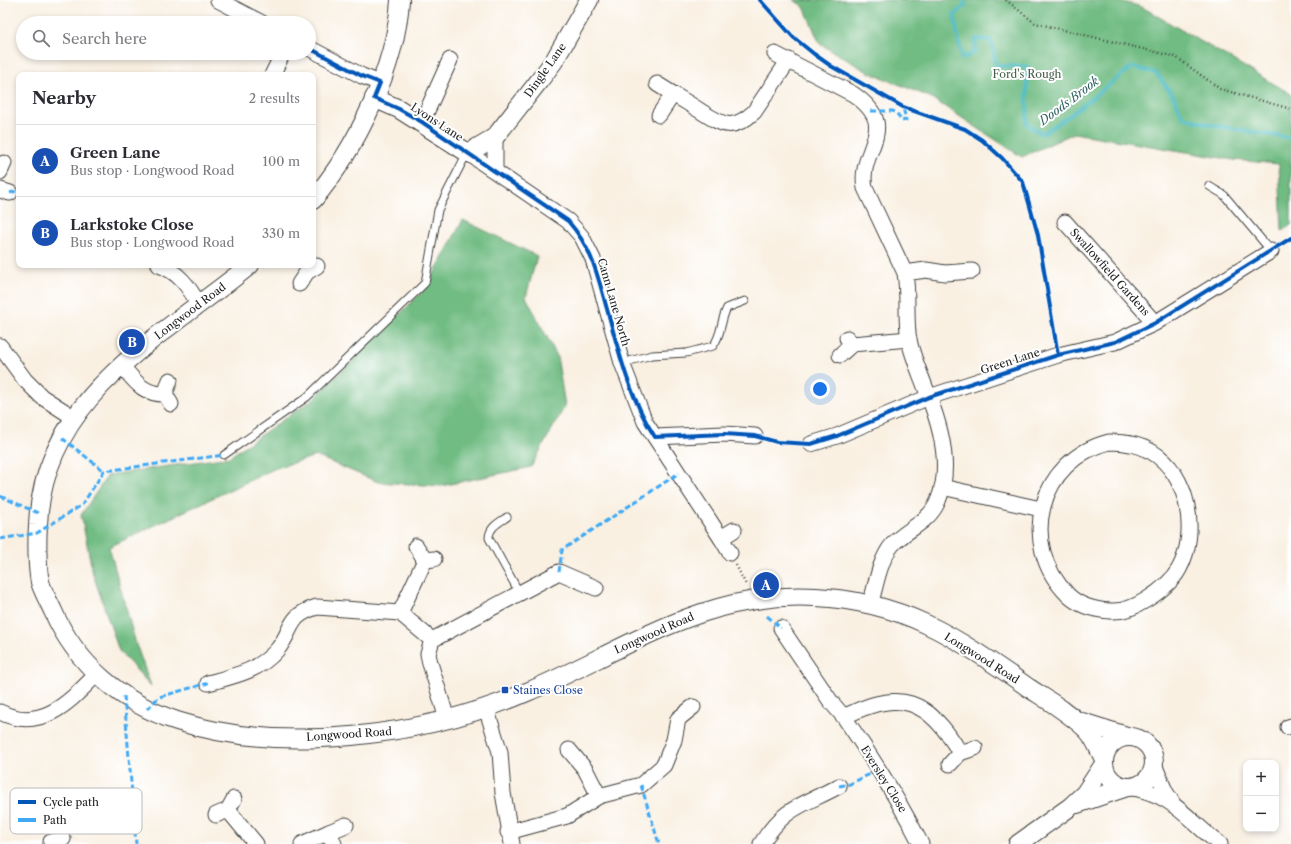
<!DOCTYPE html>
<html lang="en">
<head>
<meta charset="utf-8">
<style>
	:root { --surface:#fff; --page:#f7f7f7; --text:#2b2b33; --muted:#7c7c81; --line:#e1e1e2; --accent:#111827 }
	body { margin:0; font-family:"Libre Caslon Text",serif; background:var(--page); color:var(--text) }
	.controls { position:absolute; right:12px; bottom:12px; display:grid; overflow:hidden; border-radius:8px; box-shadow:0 2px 6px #0003 }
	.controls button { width:36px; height:36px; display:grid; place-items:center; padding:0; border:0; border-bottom:1px solid var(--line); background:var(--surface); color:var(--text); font:20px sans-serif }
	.you { position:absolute; left:820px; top:389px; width:14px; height:14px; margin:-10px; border:3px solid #fff; border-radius:50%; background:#1a73e8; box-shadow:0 0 0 6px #1a73e833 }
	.badge { display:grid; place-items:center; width:26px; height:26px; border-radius:50%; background:var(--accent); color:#fff; font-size:13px; font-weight:700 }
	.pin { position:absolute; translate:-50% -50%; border:2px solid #fff; box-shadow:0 1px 4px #0006 }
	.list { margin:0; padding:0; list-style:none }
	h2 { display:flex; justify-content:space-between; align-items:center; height:52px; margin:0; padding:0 16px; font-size:17px }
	h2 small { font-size:13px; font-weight:400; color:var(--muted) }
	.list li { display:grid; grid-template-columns:26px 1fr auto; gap:12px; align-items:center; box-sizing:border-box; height:72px; padding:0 16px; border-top:1px solid var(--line) }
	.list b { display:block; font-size:15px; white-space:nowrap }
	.list p { margin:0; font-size:13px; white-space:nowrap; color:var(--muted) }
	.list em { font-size:13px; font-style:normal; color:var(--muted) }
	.icon { flex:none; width:22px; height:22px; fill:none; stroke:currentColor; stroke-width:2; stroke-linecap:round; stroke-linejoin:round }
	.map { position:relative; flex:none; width:1291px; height:844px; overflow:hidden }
	.search { position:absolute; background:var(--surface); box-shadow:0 2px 6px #0003; left:16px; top:16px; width:300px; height:44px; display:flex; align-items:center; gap:10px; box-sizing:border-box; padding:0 14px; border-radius:22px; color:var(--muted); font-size:15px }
	.panel { position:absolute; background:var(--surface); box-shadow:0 2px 6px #0003; left:16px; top:72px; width:300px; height:196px; border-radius:8px }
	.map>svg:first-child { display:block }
	.forest { fill:#71bc83; stroke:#466c50 }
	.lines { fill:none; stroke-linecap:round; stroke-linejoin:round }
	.stream { stroke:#4ababf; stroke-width:4 }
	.service-casing { stroke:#3d3c3a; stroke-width:9 }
	.minor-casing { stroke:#3d3c3a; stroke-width:17 }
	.tertiary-casing { stroke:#3d3c3a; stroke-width:20 }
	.path { stroke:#3d3c3a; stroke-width:2.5; stroke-dasharray:1 3; stroke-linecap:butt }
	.service { stroke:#fff; stroke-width:7 }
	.minor { stroke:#fff; stroke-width:15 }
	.tertiary { stroke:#fff; stroke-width:18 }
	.quiet { stroke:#3fa9f5; stroke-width:3; stroke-dasharray:6 3; stroke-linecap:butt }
	.cycleway-casing { stroke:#fff; stroke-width:6 }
	.cycleway { stroke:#0057b8; stroke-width:4 }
	.transit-dot { fill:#1a4fb4; stroke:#fff; stroke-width:1.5 }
	.labels { text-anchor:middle; stroke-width:4; stroke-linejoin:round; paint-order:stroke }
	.street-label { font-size:11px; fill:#1c1c1c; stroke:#fff }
	.park-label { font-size:11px; fill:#435f48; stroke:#fff }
	.transit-label { font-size:11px; fill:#164399; stroke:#fff; text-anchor:start }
	.water-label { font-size:12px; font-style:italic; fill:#316365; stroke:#fff }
	.key { fill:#fff; stroke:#bbb; stroke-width:1 }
	.key-label { font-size:11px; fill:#1c1c1c }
</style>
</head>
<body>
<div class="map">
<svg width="1291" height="844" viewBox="0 0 1291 844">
	<rect width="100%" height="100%" fill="#fff"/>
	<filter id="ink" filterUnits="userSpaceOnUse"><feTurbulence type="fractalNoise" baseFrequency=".025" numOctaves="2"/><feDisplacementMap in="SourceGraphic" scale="8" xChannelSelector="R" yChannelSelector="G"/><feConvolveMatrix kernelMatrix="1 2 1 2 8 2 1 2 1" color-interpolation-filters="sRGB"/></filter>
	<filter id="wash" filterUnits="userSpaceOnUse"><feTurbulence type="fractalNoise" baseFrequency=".012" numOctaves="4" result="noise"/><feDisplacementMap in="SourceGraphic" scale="16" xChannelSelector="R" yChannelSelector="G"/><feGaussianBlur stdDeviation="0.9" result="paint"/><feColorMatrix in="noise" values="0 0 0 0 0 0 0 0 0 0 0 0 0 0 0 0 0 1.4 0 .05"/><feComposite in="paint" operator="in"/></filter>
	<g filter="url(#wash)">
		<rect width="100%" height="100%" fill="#f9f0e2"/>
		<!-- forest -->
		<g class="forest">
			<polygon points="794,0 1117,0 1142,7 1291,94 1291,225 1282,231 1279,164 1234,160 1074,133 1022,157 930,97 868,72 820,44 804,7"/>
			<polygon points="463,220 537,256 526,297 557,356 565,406 531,467 441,486 378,482 316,456 276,468 109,547 136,644 151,686 119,651 93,574 81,515 108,475 229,457 313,399 426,288"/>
		</g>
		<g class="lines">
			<!-- stream -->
			<polyline class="stream" points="964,0 965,5 954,15 962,59 975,52 976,39 991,40 996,66 1027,66 1027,124 1042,134 1066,118 1132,67 1156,73 1174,97 1183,117 1211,125 1291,138"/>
		</g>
	</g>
	<g filter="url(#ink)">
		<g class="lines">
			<!-- service casing -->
			<g class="service-casing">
				<g id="service">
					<polyline points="1209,186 1224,195 1271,251"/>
					<path d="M 622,363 L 652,355 L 686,353 L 713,346 C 722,335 720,321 727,308 L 745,301"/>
					<polyline points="224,455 307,397 425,283 438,210 467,153"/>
					<path d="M 507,517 C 500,522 489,527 489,538 L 520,594"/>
				</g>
			</g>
			<!-- minor casing -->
			<g class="minor-casing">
				<g id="minor">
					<polyline points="218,0 262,23"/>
					<polyline points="309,48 362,76 380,83"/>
					<path d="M 775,54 L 853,94 C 903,128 857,149 865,188 L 905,273 C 909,296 905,318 909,340 C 913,359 922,377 928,395 C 941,427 952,468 938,501 C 929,523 906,529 892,545 C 879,561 876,586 870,605"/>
					<polyline points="272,75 283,53"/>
					<polyline points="657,84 673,94 659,115"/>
					<path d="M 673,94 C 683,100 693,106 702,112 C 724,126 733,131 754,112 L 789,60"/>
					<polyline points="422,122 450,60"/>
					<polyline points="468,153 568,221 582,237 593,259 622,363 645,422 721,538"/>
					<polyline points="495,170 495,137"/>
					<polyline points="0,172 4,163"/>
					<polyline points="0,190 10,193"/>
					<polyline points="1065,222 1155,323"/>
					<path d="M 159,265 C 179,272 189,287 199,305"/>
					<polyline points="905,273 926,270 945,273 972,271"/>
					<polyline points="299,284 307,272 317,266"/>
					<polyline points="852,344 909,339"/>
					<polyline points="0,346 25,380 42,397 73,417"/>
					<polyline points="840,355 852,344 847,338"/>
					<path d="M 121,365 C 135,381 142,394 165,394"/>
					<polyline points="170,380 165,394 171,404"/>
					<polyline points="655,437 724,434 755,436"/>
					<path d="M 1109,442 C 1124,442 1139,444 1152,452 C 1189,474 1199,533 1179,569 C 1172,582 1159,592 1146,600 C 1135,607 1123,612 1110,611 C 1095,610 1079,606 1068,595 C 1017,544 1039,460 1109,442 Z"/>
					<polyline points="811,444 837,436 929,397 1058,355 1115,342 1155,323 1271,251"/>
					<polyline points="942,487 1041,509"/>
					<polyline points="416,546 425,560 434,559"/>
					<polyline points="730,553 721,538 734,530"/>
					<polyline points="400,613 425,560"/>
					<polyline points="781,628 831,702 844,717"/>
					<path d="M 208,683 C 234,676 259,671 277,650 C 294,630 286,616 317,607 L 400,613 L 432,640"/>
					<polyline points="486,708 500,752 503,793 512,844"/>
					<path d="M 0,712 C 42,733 70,701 97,674"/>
					<polyline points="447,719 430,663 428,654 432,640 559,572 596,588"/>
					<polyline points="1288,727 1291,726"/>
					<polyline points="569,750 585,769 599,796"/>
					<polyline points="950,764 960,753 975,748"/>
					<polyline points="1154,764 1165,791 1172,802"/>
					<path d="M 1129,787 C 1174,794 1187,820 1220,844"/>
					<polyline points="228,810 256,844"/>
					<polyline points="216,815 228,810 234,799"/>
					<polyline points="508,832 567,816 599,796 641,785 664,765 674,740 678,719 693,707"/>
					<polyline points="51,844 51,842 63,839"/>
					<polyline points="302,844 329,832"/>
					<polyline points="334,844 329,832 346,825"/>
					<path d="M 761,844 C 785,806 802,806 839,786"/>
					<path d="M 921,844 C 897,797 874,760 844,717 C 899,688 929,699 960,753"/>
				</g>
			</g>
			<!-- tertiary casing -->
			<g class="tertiary-casing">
				<g id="tertiary">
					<polyline points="374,98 399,109 468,153 495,137 539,81 554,61 589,0"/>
					<path d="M 313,200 C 356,149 396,68 400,0"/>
					<path d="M 250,265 C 162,337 43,396 38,525 C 37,540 37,568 40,582 C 43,592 49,602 53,611 C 76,664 122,703 177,721 C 283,755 426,736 527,692 C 624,651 705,590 816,597 C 853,599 892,608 926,624 C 962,641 996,665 1029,688 C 1049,701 1071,714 1088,731 C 1095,739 1099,750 1104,759"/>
					<polyline points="1079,721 1130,737"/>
					<circle cx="1129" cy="762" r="25"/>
					<polyline points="1077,804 1127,787"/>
					<polyline points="1018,844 1070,807 1085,793 1104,764"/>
				</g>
			</g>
			<!-- path -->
			<g class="path">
				<polyline points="1006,0 1035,23 1176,57 1220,89 1291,109"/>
				<polyline points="736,565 746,585"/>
			</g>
			<!-- service -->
			<use href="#service" class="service"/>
			<!-- minor -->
			<use href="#minor" class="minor"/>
			<!-- tertiary -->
			<use href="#tertiary" class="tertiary"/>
			<!-- quiet -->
			<g class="quiet">
				<polyline points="871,111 892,111 896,112 902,121 906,120 903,107"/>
				<polyline points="10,193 19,190"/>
				<polyline points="62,438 104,471"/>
				<polyline points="0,496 38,513"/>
				<polyline points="0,539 37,533 82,505 104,471 224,455"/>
				<polyline points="559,572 562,550 679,473"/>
				<polyline points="767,616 781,628"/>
				<polyline points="124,696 136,844"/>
				<polyline points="147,709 159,697 208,683"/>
				<polyline points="641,785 659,844"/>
				<polyline points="839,786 850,784 880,769"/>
			</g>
			<!-- cycleway casing -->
			<g class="cycleway-casing">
				<g id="cycleway">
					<polyline points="760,0 793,37 814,54 831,66 903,107 965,129 982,140 1002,158 1023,182 1038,235 1058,355"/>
					<path d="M 309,48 L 362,76 L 380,83 L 374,98 L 399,109 L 422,122 L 568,221 C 593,250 597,274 607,309 C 619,352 630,399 655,437 L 724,434 L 755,436 L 777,442 L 811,444 L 837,436 L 929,397 L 1058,355 L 1115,342 L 1155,323 L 1291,238"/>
				</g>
			</g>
			<!-- cycleway -->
			<use href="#cycleway" class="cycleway"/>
		</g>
	</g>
	<!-- markers -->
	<rect class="transit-dot" x="501" y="686" width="8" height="8" rx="2"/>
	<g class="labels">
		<!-- street labels -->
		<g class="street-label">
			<text transform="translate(545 70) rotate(-55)" y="4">Dingle Lane</text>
			<text transform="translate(437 122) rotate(33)" y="4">Lyons Lane</text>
			<text transform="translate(1110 272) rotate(48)" y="4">Swallowfield Gardens</text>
			<text transform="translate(614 302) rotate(74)" y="4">Cann Lane North</text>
			<text transform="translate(190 311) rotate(-37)" y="4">Longwood Road</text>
			<text transform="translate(1010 361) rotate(-18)" y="4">Green Lane</text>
			<text transform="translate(654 633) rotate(-24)" y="4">Longwood Road</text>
			<text transform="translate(982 658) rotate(32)" y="4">Longwood Road</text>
			<text transform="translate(349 734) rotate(-4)" y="4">Longwood Road</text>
			<text transform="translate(884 779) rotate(58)" y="4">Eversley Close</text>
		</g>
		<!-- park labels -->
		<g class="park-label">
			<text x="1027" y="78">Ford's Rough</text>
		</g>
		<!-- transit labels -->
		<g class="transit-label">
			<text x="513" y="694">Staines Close</text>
		</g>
		<!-- water labels -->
		<g class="water-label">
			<text transform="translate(1069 101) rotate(-37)" y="4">Doods Brook</text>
		</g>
	</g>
	<!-- legend -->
	<rect x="10" y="788" width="132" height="46" rx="6" class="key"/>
	<rect x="18" y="800" width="18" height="4" fill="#0057b8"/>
	<rect x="18" y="818" width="18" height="4" fill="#3fa9f5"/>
	<g class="key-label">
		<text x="43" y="806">Cycle path</text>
		<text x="43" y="824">Path</text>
	</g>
</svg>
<div class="controls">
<button>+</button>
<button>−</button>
</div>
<div class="you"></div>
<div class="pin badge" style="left:766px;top:585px;background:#1a4fb4">A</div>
<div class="pin badge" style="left:132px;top:342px;background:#1a4fb4">B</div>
<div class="search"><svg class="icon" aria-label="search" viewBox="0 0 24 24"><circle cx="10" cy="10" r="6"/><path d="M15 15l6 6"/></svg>Search here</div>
<section class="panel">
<h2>Nearby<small>2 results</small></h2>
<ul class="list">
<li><span class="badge" style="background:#1a4fb4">A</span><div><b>Green Lane</b><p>Bus stop · Longwood Road</p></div><em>100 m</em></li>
<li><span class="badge" style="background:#1a4fb4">B</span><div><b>Larkstoke Close</b><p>Bus stop · Longwood Road</p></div><em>330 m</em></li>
</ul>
</section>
</div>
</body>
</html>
